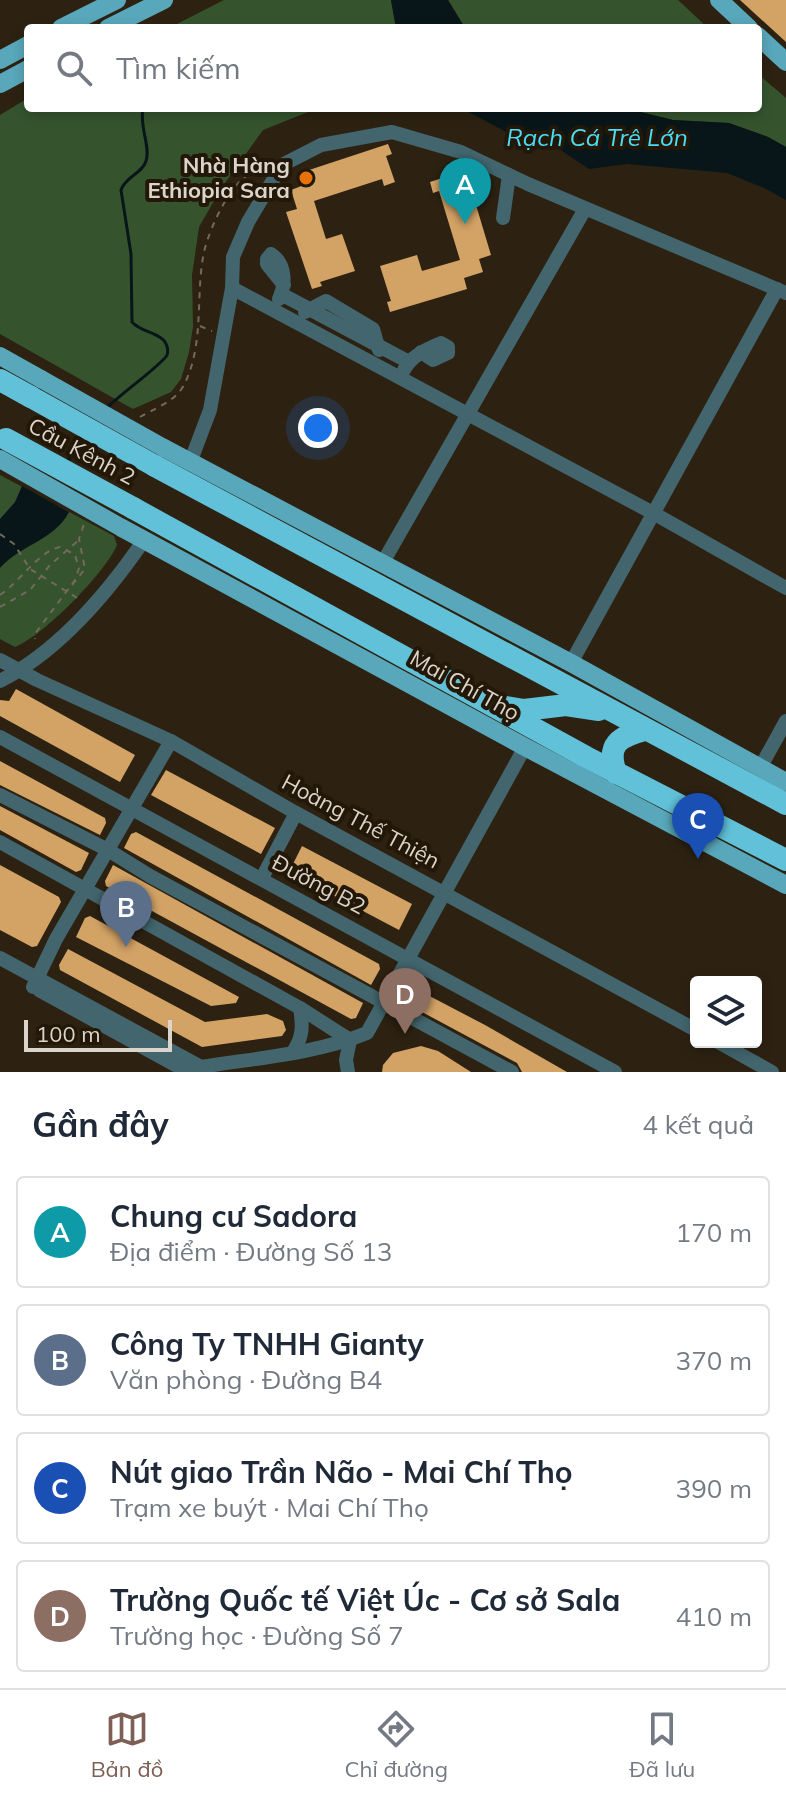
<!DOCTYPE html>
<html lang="vi">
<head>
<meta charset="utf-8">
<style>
	:root { --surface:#fff; --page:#f2f2f3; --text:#1f2937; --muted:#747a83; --line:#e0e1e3; --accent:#7d5f55 }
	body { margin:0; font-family:Mulish,sans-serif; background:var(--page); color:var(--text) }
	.controls { position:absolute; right:24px; bottom:24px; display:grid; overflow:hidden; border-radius:8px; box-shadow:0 4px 12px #0003 }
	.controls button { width:72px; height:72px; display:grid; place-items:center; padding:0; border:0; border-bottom:2px solid var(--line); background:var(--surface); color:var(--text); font:40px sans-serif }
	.scale { position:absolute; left:24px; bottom:20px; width:148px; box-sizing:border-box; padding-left:8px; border:4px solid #dbd4ca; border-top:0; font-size:22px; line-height:28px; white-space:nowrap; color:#dbd4ca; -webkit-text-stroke:6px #231808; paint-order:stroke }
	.you { position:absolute; left:318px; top:428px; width:28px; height:28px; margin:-20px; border:6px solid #fff; border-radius:50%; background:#1a73e8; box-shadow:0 0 0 12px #1a73e833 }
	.badge { display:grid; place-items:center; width:52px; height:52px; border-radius:50%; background:var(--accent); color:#fff; font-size:26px; font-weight:700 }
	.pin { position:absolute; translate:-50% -66px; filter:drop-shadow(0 2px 4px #0008) }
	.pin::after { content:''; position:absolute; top:42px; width:28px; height:24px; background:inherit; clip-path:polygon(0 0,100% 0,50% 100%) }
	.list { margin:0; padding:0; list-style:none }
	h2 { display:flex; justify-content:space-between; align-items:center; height:104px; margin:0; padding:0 32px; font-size:34px }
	h2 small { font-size:26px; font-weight:400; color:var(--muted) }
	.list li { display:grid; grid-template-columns:52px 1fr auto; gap:24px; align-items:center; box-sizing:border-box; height:112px; margin:0 16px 16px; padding:0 16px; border:2px solid var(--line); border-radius:8px }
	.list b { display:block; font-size:30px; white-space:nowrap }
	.list p { margin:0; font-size:26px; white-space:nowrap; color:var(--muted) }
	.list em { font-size:26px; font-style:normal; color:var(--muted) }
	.icon { flex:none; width:44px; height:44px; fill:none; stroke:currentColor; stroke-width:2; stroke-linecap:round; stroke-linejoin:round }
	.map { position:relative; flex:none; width:786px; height:1072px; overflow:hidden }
	.search { position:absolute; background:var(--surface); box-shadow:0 4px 12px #0003; left:24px; right:24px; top:24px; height:88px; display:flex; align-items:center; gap:20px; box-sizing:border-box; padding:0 28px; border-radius:8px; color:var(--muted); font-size:30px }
	.sheet { height:616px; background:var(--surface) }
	nav { display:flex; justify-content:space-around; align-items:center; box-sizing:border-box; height:112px; border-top:2px solid var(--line); background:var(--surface); font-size:22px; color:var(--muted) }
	nav a { display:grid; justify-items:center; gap:4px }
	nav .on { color:var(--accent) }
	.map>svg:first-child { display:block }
	.green { fill:#35542e }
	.water { fill:#091619 }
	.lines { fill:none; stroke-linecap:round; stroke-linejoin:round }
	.stream { stroke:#091619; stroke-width:3 }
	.building { fill:#d3a366 }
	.path { stroke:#736a5c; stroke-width:2; stroke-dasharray:6 6; stroke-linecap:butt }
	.minor { stroke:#42656e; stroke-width:14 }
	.major { stroke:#58a7ba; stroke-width:18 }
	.highway { stroke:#60c1d8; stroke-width:22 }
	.major-bridge { stroke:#58a7ba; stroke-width:18 }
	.highway-bridge { stroke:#60c1d8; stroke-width:22 }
	.food-dot { fill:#e8710a; stroke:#231808; stroke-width:3 }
	.labels { text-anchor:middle; stroke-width:8; stroke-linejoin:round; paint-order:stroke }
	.poi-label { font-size:22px; font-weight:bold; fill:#dbd4ca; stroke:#231808; text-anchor:end }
	.street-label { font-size:22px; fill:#dbd4ca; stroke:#231808 }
	.water-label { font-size:24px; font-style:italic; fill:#4addf8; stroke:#231808 }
</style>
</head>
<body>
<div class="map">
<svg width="786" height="1072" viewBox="0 0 786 1072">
	<rect width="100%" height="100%" fill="#2d2212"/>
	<!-- green -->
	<g class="green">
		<polygon points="224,0 391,0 396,28 169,28"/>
		<polygon points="448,0 678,0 708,28 465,28"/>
		<polygon points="758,74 786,98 786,147 768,137 729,123 673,120 624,108 758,108"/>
		<polygon points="28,98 28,108 318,108 263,130 222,187 199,227 192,275 193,327 189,352 181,379 171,392 133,409 0,334 0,115"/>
		<path d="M 0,475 L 114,536 L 117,545 C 105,573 43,636 15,647 L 0,639 Z"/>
	</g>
	<!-- water -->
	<g class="water">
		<polygon points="391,0 448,0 465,28 396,28"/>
		<polygon points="461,108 624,108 673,120 729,123 768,137 786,147 786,200 764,188 727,173 627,164 589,169 550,143 514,136"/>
		<path d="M 22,486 L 69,512 C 55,540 20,545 0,568 L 0,519 L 15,502 Z"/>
	</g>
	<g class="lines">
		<!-- stream -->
		<g class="stream">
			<path d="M 108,407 C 118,396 164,363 167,355 C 169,349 166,341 161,338 C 151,331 140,331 132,322 L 131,254 L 121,190 C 126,176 142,174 146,161 C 151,147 139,127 143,108"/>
			<polyline points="68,461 82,437"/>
		</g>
	</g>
	<!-- building -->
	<g class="building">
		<polygon points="740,0 786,0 786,42"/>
		<polygon points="388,144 392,154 386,156 395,182 384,186 382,179 314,201 326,239 342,234 355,271 320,282 322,286 312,289 286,212 297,209 291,190 304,185 300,173"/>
		<polygon points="464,165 491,255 479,259 483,272 464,278 467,289 390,312 387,302 391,301 380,266 417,255 422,271 460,260 439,191 433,193 430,182 455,174 454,168"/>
		<polygon points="16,689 135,755 120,782 0,716 0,700 9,701"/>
		<polygon points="0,761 105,818 106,823 100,835 0,785"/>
		<polygon points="166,770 275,828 261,854 151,795"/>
		<polygon points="0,806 89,853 81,870 76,872 0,830"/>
		<polygon points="136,832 379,964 380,969 371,985 124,848 131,834"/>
		<polygon points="302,846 412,904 399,930 289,872"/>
		<polygon points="0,865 59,897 61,902 37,946 32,947 0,930"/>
		<polygon points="113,865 363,1003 356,1018 351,1019 106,886 105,881"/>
		<polygon points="90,916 239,997 236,1003 211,1006 76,937 85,918"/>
		<polygon points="68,949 205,1022 267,1014 283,1021 286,1030 282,1036 202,1047 60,970 59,965"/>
		<polygon points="418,990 485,1025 567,1072 522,1072 517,1063 409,1005"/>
		<polygon points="421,1046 438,1051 471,1072 382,1072 383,1065 393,1053"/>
	</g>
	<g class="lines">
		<!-- path -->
		<g class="path">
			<polyline points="200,326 212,331"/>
			<path d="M 140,417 C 155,408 175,402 184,385 C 205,343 195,296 204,252 C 209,229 237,163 266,171"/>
			<polyline points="108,477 116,461"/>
			<polyline points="0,534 14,544 30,569 79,599"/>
			<polyline points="72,585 85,569 79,539 85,521"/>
			<path d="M 0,595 C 20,582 39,550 61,547 L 75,555 L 79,568 L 75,580 L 37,631 L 35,639"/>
			<polyline points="0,607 30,590 50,565 79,540"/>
		</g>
		<!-- minor -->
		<g class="minor">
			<polyline points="503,218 509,175"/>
			<polyline points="232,288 653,513 786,588"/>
			<polyline points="281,294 409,362"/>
			<path d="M 279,299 C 286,284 286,264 271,254 L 267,259 L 267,264 L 284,285"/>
			<polyline points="305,312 326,301 373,329 379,350"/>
			<path d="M 404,370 C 412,355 426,350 441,343 L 448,347 L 448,353 L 433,360 L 421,352"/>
			<polyline points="190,463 210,410 232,288 233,257 248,222 282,165 321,145 392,132 461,152 528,184 786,293"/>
			<polyline points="382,564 585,209"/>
			<polyline points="0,660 37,680 171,741 296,813 696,1030"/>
			<polyline points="571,663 777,289"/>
			<path d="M 0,681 C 59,651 107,594 144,540"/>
			<polyline points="0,737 615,1072"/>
			<polyline points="760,768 786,721"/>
			<polyline points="0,795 108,850 150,876 512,1072"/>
			<polyline points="0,842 300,1008 350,1040"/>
			<polyline points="262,878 296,813"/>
			<polyline points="0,958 201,1067"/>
			<polyline points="33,987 56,939 171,741"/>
			<polyline points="39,990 188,1072"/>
			<polyline points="718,1042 772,1072"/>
			<path d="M 293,1052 C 303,1037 303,1026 300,1008"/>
			<path d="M 194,1072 L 201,1067 C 256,1058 315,1054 367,1033 L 525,747"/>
			<polyline points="348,1072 346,1060 350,1040"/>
		</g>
		<!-- major -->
		<g class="major">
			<polyline points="719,0 749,28"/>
			<polyline points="61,28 117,0"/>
			<polyline points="108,28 164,0"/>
			<polyline points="758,36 786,62"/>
			<polyline points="0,60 28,45"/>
			<polyline points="0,84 28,69"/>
			<polyline points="0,356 41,379"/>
			<polyline points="164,448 571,663 786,782"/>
			<polyline points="122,528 525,747 786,885"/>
		</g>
		<!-- highway -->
		<g class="highway">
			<polyline points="0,380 31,397"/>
			<polyline points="155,466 786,804"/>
			<polyline points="133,508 586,757 786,860"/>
			<polyline points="506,707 524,710 566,705 599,710"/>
			<path d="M 616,773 C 606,744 619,737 645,730"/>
		</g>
		<!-- major-bridge -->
		<g class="major-bridge">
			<polyline points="41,379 164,448"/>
			<polyline points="0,459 122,528"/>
		</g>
		<!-- highway-bridge -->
		<g class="highway-bridge">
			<polyline points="31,397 155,466"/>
			<polyline points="6,439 133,508"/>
		</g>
	</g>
	<!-- markers -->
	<circle class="food-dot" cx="306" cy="178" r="8"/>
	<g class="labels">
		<!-- poi labels -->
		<g class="poi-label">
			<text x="290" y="173">Nhà Hàng<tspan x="290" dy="25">Ethiopia Sara</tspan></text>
		</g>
		<!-- street labels -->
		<g class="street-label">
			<text transform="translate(82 451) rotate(28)" y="8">Cầu Kênh 2</text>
			<text transform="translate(465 685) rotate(29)" y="8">Mai Chí Thọ</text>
			<text transform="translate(361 821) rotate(28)" y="8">Hoàng Thế Thiện</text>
			<text transform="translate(319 884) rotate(28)" y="8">Đường B2</text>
		</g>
		<!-- water labels -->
		<g class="water-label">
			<text x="597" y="146">Rạch Cá Trê Lớn</text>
		</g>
	</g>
</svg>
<div class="controls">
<button><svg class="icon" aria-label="layers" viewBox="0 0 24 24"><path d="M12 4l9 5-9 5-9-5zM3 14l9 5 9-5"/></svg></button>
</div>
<div class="scale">100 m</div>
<div class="you"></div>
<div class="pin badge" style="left:465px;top:224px;background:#0f9aa8">A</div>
<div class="pin badge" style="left:126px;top:947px;background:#5c6f8a">B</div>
<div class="pin badge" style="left:698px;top:859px;background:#1a4fb4">C</div>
<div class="pin badge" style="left:405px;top:1034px;background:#8d6e63">D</div>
<div class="search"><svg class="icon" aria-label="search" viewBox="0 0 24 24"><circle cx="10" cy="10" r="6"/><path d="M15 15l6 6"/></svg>Tìm kiếm</div>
</div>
<section class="sheet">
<h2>Gần đây<small>4 kết quả</small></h2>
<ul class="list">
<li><span class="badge" style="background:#0f9aa8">A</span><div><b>Chung cư Sadora</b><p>Địa điểm · Đường Số 13</p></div><em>170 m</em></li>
<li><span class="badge" style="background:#5c6f8a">B</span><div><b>Công Ty TNHH Gianty</b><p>Văn phòng · Đường B4</p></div><em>370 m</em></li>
<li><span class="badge" style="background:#1a4fb4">C</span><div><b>Nút giao Trần Não - Mai Chí Thọ</b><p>Trạm xe buýt · Mai Chí Thọ</p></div><em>390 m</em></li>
<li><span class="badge" style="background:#8d6e63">D</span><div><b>Trường Quốc tế Việt Úc - Cơ sở Sala</b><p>Trường học · Đường Số 7</p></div><em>410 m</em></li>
</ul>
</section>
<nav>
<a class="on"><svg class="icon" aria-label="map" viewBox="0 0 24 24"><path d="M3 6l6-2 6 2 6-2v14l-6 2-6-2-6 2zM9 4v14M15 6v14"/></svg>Bản đồ</a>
<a><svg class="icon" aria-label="directions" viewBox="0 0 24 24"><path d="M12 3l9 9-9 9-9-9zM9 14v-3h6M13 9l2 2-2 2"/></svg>Chỉ đường</a>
<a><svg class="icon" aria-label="saved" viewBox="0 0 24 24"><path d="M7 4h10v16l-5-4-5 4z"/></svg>Đã lưu</a>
</nav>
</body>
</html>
